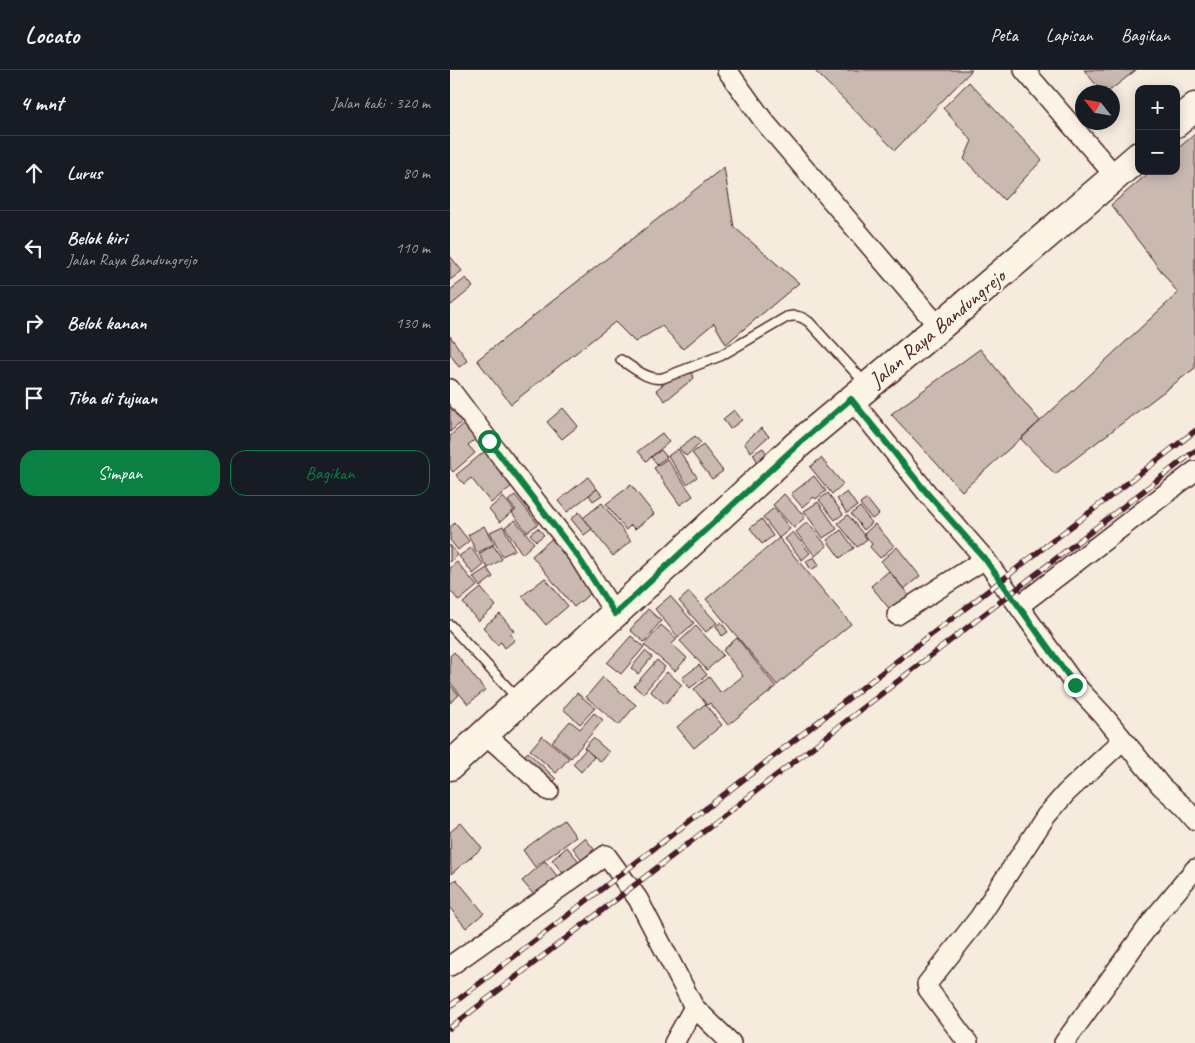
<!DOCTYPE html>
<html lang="id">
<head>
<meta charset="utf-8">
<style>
	:root { --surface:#171b24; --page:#20242c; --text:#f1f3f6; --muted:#9ea1a6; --line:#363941; --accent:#0b8043 }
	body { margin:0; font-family:Caveat,sans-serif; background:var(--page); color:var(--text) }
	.controls { position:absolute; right:15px; top:15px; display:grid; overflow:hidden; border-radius:10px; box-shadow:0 2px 12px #0003 }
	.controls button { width:45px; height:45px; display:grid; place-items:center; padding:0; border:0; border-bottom:1px solid var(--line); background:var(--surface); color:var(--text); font:25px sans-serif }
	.compass { position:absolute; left:625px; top:15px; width:45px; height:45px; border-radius:50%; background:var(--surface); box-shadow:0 2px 12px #0003; rotate:301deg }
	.stop { position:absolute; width:15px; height:15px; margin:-11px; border:4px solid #0b8043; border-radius:50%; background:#fff }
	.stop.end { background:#0b8043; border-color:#fff; box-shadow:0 1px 5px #0008 }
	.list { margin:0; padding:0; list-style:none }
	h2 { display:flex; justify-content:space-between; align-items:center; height:65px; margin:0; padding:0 20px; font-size:21px }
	h2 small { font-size:16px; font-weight:400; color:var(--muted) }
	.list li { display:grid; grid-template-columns:32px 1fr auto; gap:15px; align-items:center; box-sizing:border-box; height:75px; padding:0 20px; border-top:1px solid var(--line) }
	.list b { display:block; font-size:19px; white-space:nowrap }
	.list p { margin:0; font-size:16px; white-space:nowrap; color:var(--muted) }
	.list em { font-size:16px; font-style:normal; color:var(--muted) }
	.actions { display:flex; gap:10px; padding:15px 20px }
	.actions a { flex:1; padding:11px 0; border:1px solid var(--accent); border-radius:15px; text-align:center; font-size:18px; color:var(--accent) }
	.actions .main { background:var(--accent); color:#fff }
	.icon { flex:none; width:28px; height:28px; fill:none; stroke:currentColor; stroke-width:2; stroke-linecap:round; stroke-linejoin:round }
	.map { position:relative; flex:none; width:745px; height:973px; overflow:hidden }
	header { display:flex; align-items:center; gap:30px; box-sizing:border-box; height:70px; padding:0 25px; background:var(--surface); border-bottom:1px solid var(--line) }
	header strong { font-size:24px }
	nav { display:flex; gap:28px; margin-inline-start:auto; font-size:18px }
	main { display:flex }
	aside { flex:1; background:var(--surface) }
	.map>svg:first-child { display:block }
	.building { fill:#cab9b1; stroke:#4a1f2b }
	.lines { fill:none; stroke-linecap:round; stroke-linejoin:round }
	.service-casing { stroke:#4a1f2b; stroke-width:12 }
	.minor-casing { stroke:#4a1f2b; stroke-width:22 }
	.primary-casing { stroke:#4a1f2b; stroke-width:31 }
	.service { stroke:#fcf5e5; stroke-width:9 }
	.minor { stroke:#fcf5e5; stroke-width:19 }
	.primary { stroke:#fcf5e5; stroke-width:28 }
	.rail-casing { stroke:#4a1f2b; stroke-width:5.5 }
	.rail { stroke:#fcf5e5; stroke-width:4; stroke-dasharray:11; stroke-linecap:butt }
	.route { stroke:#0b8043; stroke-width:6 }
	.labels { text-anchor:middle; stroke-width:4; stroke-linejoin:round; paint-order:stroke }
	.street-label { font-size:21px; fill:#4a1f2b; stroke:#fcf5e5 }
</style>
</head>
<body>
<header>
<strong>Locato</strong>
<nav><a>Peta</a><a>Lapisan</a><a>Bagikan</a></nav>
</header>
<main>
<aside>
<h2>4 mnt<small>Jalan kaki · 320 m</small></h2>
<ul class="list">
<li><svg class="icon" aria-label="ahead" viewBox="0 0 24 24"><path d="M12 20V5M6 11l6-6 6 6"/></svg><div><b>Lurus</b></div><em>80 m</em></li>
<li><svg class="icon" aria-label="left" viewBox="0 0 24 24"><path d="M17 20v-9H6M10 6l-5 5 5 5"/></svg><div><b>Belok kiri</b><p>Jalan Raya Bandungrejo</p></div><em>110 m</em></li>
<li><svg class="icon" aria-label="right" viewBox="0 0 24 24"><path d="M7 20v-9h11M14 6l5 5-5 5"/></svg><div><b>Belok kanan</b></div><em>130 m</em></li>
<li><svg class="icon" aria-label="arrive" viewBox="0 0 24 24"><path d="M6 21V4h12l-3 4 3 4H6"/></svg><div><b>Tiba di tujuan</b></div></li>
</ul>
<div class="actions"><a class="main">Simpan</a><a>Bagikan</a></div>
</aside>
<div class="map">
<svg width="745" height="973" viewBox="0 0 745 973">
	<rect width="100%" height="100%" fill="#f5ecde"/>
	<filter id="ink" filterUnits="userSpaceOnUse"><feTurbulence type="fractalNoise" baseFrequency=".02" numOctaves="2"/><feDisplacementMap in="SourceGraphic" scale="10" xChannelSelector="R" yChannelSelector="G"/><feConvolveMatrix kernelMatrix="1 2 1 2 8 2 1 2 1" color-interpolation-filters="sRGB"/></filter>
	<g filter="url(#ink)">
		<!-- building -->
		<g class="building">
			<polygon points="364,0 522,0 445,80"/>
			<polygon points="634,0 686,0 658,22 652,22"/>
			<polygon points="519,12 592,90 554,130 514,89 522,71 493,38"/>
			<polygon points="745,64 745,298 605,404 571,369 728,223 661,135 701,101 726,101 726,80"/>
			<polygon points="274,97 284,157 349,213 276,274 264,253 233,279 212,256 185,272 165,252 61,334 27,290"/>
			<polygon points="0,186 12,201 0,210"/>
			<polygon points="16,208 23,217 0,236 0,220"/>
			<polygon points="0,266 18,291 9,297 0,284"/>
			<polygon points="530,279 590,351 512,421 441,344"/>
			<polygon points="240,299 244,308 215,331 206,320 226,304"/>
			<polygon points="0,334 14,350 0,362"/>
			<polygon points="113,338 128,356 112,369 97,352"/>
			<polygon points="284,340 292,350 280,359 273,349"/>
			<polygon points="15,353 27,368 18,375 25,383 3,402 0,398 0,366"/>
			<polygon points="311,358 319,366 301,382 294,373"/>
			<polygon points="212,363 219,372 196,391 188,381"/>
			<polygon points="245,366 251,373 236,386 229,378"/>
			<polygon points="253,375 273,401 262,409 242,383"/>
			<polygon points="40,377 68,411 41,433 21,408 14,414 6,405"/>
			<polygon points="313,378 319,387 309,394 303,384"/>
			<polygon points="228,379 247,407 237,414 218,386"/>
			<polygon points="211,380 217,387 207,394 201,387"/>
			<polygon points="371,388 393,414 382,424 360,397"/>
			<polygon points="217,389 243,426 230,435 204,398"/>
			<polygon points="364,406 376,421 366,429 364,427 352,437 341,424"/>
			<polygon points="138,407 147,419 117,442 108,431"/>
			<polygon points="181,415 204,444 185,459 181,455 176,460 156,434"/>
			<polygon points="147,419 152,425 143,431 139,425"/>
			<polygon points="397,422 407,436 397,443 387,429"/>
			<polygon points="378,423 393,444 385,450 369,430"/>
			<polygon points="334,424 355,447 344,458 323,435"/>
			<polygon points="65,425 88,454 77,462 62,443 66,440 58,431"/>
			<polygon points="53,427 64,440 50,452 39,439"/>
			<polygon points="417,429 429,444 422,449 410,434"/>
			<polygon points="368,432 387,459 373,468 354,441"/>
			<polygon points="152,433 181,471 163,486 133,448"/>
			<polygon points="410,437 422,453 414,460 401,444"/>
			<polygon points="324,438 340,459 329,468 313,447"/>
			<polygon points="129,442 142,459 134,465 121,449"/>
			<polygon points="398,445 417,469 407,477 388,453"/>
			<polygon points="312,449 323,466 312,474 300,458"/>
			<polygon points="65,450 84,473 72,484 55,457"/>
			<polygon points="357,452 377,476 365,486 346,462"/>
			<polygon points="5,453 19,471 8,480 0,470 0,457"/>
			<polygon points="425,454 444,476 430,488 420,477 422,474 414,464"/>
			<polygon points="34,456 44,474 27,483 18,465"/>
			<polygon points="53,456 65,480 52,486 40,462"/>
			<polygon points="88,458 94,465 86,471 80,464"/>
			<polygon points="391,460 404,478 390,488 377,470"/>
			<polygon points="343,462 360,483 352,490 335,469"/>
			<polygon points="106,465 147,518 124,537 82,486"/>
			<polygon points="329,468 401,554 327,615 256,529"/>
			<polygon points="0,475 8,485 0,492"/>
			<polygon points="43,475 52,489 38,498 29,484"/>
			<polygon points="447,477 470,506 454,519 431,491"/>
			<polygon points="21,478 34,495 23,504 9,486"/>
			<polygon points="364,487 369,495 361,500 356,491"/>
			<polygon points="7,492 27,516 9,531 0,520 0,498"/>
			<polygon points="37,498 43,507 30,517 23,507"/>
			<polygon points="439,501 460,527 442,542 421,516"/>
			<polygon points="95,508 118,536 96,555 72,526"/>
			<polygon points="31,518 46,536 28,551 13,533"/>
			<polygon points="239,522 267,553 256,562 229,531"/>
			<polygon points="220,526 244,553 228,567 205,539"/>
			<polygon points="198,539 211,551 194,572 180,560"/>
			<polygon points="50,544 64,561 60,565 65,570 55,578 51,572 47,575 33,557"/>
			<polygon points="271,552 278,562 272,566 266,556"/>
			<polygon points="211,555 227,569 222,574 237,588 225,601 194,575"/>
			<polygon points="246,556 273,585 257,600 230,571"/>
			<polygon points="181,566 194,577 171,604 157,593"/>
			<polygon points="287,568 326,617 278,655 260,633 257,635 244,619 259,607 271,623 293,606 273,580"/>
			<polygon points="195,581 202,587 188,604 181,598"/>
			<polygon points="4,582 35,620 18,634 0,612 0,586"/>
			<polygon points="207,590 215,597 193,624 184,616"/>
			<polygon points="249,595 257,605 240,618 232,608"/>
			<polygon points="217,602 232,615 215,634 200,621"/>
			<polygon points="153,607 186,635 169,655 136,627"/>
			<polygon points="0,615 9,625 0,633"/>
			<polygon points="127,623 145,638 130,654 113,639"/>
			<polygon points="255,634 272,655 244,678 227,657"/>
			<polygon points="144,643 153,650 121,688 102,672 120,651 130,659"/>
			<polygon points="92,666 119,688 106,703 80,680"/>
			<polygon points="143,668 159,682 151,692 134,678"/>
			<polygon points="136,679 144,687 131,702 123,694"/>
			<polygon points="78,682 106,709 98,718 69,691"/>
			<polygon points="114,750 126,767 85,797 73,780"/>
			<polygon points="11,753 32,778 1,804 0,762"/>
			<polygon points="135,768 144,779 132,790 123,778"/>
			<polygon points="117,777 132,795 117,808 102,790"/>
			<polygon points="95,791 108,807 85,826 72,811"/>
			<polygon points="6,809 34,843 16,858 0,838 0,814"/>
		</g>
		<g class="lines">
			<!-- service casing -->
			<g class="service-casing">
				<g id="service">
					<path d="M 171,290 C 184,298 198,311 213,308 L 270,286 L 337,247 C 346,245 351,246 359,252 L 416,314"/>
					<polyline points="0,555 67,628"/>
				</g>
			</g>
			<!-- minor casing -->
			<g class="minor-casing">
				<g id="minor">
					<polyline points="277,0 313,50 489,257"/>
					<polyline points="574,0 666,107"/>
					<polyline points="0,319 39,371 129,487 165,544"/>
					<polyline points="401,329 477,423 535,489 625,615 653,645 711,716 734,737 745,750"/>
					<polyline points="569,536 745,401"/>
					<polyline points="447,545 535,489"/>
					<polyline points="35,664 99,721"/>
					<polyline points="0,896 156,785 188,829 244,937 281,973"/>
					<polyline points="224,973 244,937"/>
					<polyline points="518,973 478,919 477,914 529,848 596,746 616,723 673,670"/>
					<polyline points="614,973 705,847 745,799"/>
				</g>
			</g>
			<!-- primary casing -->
			<g class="primary-casing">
				<g id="primary">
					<polyline points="726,53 745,37"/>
					<polyline points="0,696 346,376 489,257 689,86"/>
				</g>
			</g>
			<!-- service -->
			<use href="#service" class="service"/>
			<!-- minor -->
			<use href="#minor" class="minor"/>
			<!-- primary -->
			<use href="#primary" class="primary"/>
			<!-- rail casing -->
			<g class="rail-casing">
				<g id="rail">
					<polyline points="0,936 745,361"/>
					<polyline points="0,958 745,381"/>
				</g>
			</g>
			<!-- rail -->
			<use href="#rail" class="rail"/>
		</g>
	</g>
	<g class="lines" filter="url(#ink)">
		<!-- route -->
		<polyline class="route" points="39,371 129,488 165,544 346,376 401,329 477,423 535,489 625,615"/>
	</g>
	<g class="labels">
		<!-- street labels -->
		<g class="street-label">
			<text transform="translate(487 258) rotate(-40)" y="7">Jalan Raya Bandungrejo</text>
		</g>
	</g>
</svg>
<div class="controls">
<button>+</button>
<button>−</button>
</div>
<svg class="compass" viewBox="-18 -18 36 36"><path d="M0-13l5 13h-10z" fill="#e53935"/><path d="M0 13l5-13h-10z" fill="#9ea1a6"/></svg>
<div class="stop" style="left:39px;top:371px"></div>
<div class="stop end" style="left:625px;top:615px"></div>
</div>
</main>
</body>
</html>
